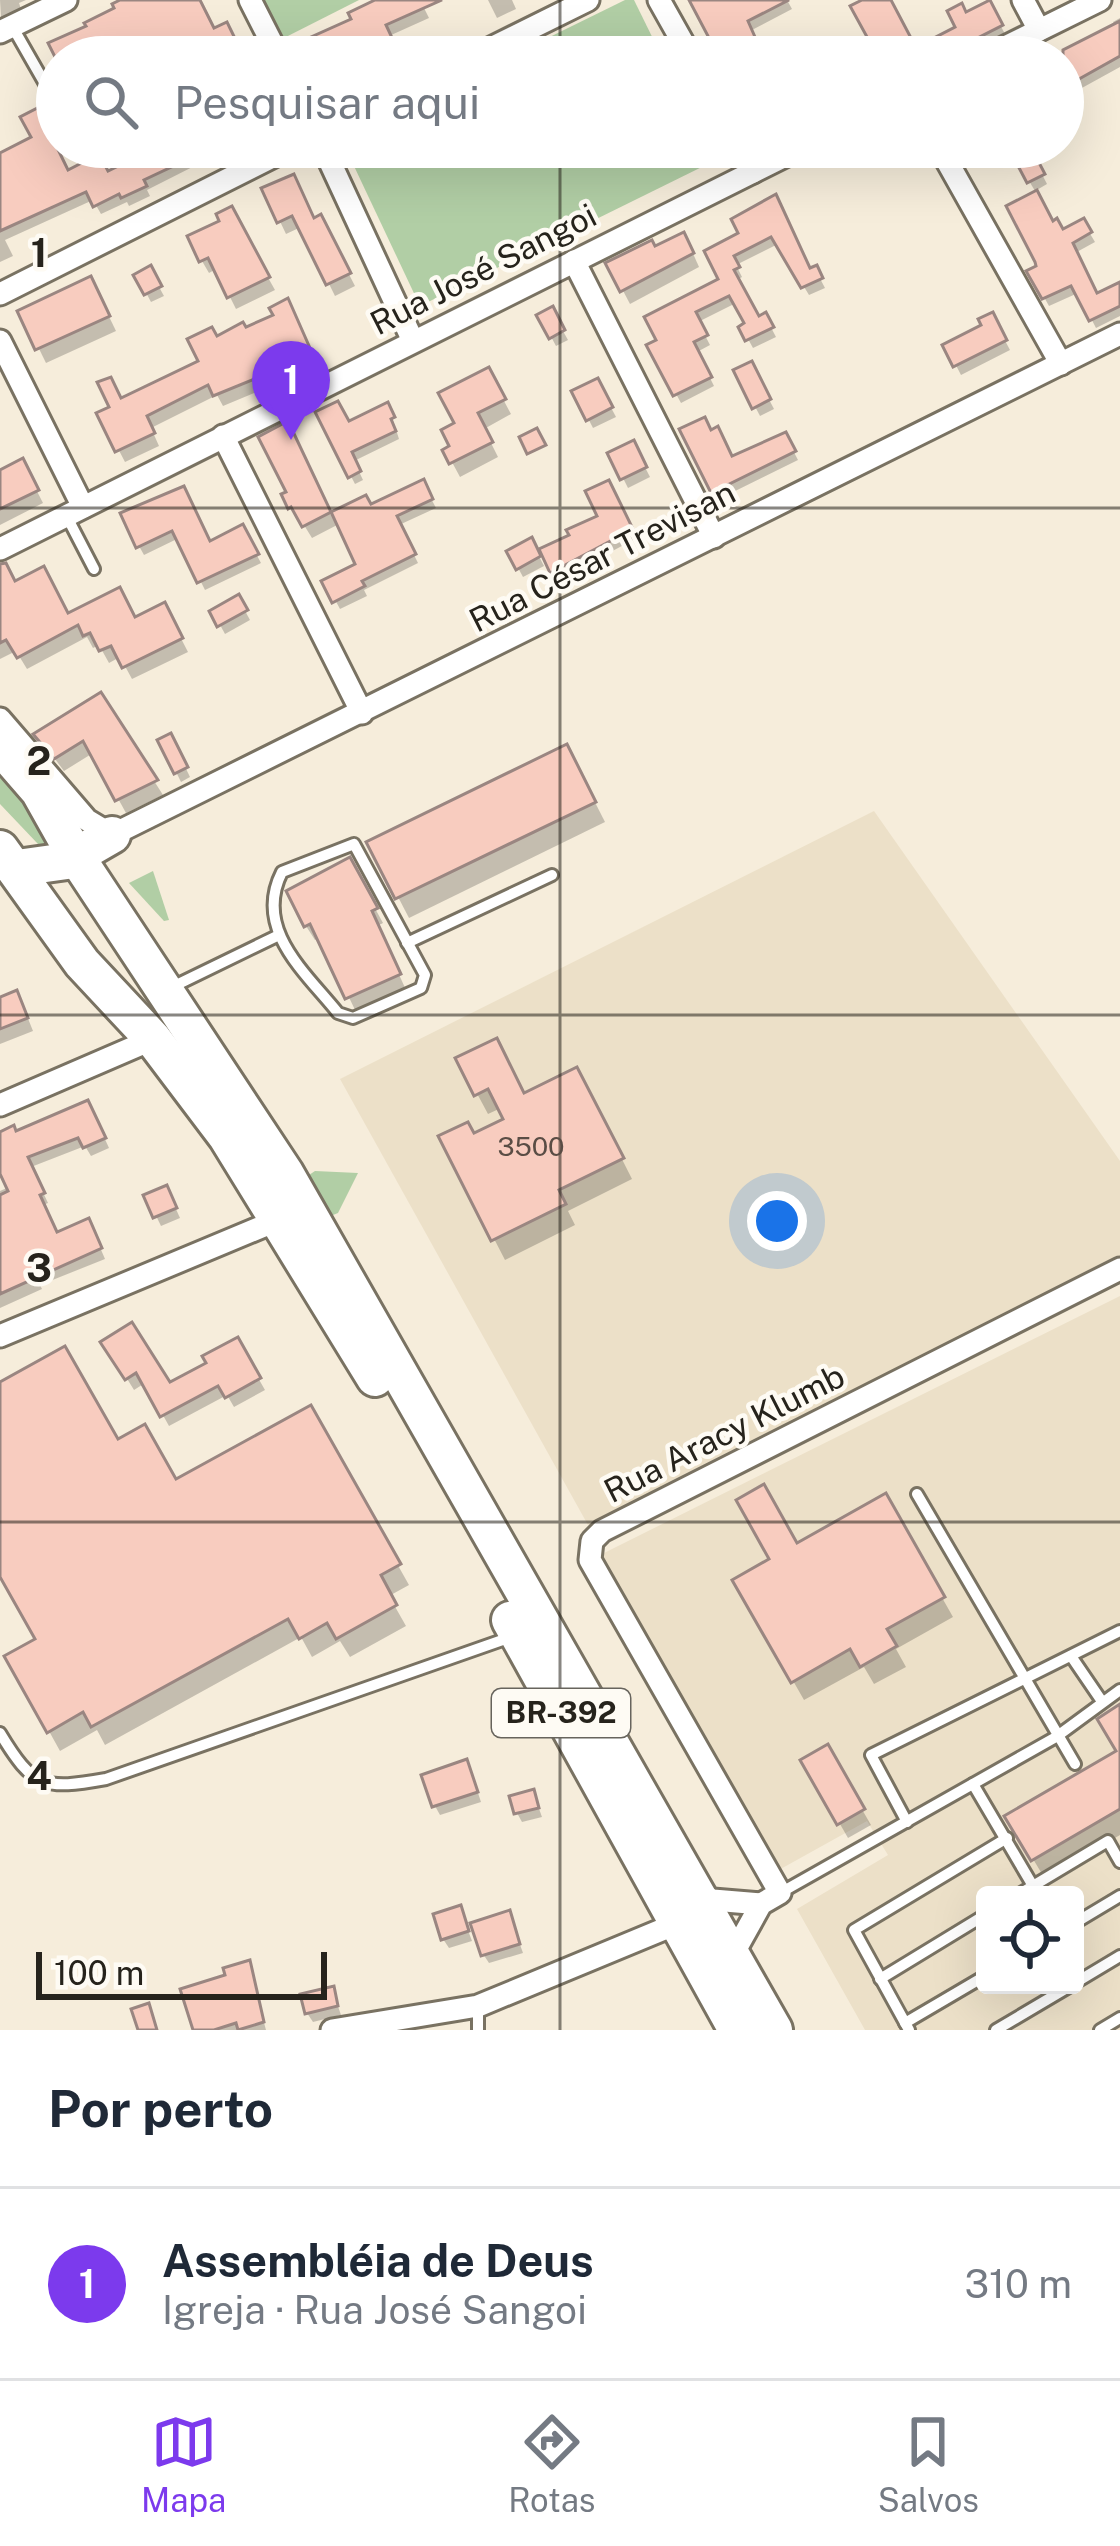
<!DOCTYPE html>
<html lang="pt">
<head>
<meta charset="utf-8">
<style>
	:root { --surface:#fff; --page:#f2f2f3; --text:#1f2937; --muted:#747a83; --line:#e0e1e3; --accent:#7c3aed }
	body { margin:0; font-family:"Public Sans",sans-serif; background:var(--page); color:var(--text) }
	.controls { position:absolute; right:36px; bottom:36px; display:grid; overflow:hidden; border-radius:12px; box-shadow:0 12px 48px #0002 }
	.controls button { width:108px; height:108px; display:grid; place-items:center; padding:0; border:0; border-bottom:3px solid var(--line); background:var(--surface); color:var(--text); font:60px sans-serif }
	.scale { position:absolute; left:36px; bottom:30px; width:291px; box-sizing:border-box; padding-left:12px; border:6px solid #26231c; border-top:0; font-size:33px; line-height:42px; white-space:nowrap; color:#26231c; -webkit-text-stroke:9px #fefbf4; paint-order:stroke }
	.you { position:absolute; left:777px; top:1221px; width:42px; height:42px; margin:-30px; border:9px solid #fff; border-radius:50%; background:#1a73e8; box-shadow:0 0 0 18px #1a73e833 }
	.badge { display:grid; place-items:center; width:78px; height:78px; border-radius:50%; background:var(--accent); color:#fff; font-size:39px; font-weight:700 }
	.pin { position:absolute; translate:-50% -99px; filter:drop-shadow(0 3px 6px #0008) }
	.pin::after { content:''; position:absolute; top:63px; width:42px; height:36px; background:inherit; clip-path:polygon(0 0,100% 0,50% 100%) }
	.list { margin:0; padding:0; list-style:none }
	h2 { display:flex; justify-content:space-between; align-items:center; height:156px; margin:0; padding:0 48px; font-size:51px }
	h2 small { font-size:39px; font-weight:400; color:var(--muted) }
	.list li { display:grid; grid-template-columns:78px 1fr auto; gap:36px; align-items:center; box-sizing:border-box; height:192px; padding:0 48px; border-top:3px solid var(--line) }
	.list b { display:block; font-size:45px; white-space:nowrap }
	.list p { margin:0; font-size:39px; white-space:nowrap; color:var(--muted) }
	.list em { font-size:39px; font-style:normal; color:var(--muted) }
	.icon { flex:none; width:66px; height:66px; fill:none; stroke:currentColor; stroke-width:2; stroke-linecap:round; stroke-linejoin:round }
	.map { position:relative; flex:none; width:1120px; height:2030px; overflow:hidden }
	.search { position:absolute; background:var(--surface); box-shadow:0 12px 48px #0002; left:36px; right:36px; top:36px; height:132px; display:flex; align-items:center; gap:30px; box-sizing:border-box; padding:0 42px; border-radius:66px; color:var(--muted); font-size:45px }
	.sheet { height:348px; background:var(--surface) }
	nav { display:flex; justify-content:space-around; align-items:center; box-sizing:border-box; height:168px; border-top:3px solid var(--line); background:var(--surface); font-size:33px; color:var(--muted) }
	nav a { display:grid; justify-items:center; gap:6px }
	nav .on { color:var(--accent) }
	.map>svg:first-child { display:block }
	.built { fill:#ece0c8; fill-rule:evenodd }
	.green { fill:#b1cea5 }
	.shadow { fill:#0003 }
	.building { fill:#f8ccbf; stroke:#9a8681; stroke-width:3 }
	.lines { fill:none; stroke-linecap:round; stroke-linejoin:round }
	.service-casing { stroke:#797262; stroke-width:16 }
	.minor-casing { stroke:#797262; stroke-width:27 }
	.trunk-casing { stroke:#797262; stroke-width:42 }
	.service { stroke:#fff; stroke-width:10 }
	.minor { stroke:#fff; stroke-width:21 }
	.trunk { stroke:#fff; stroke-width:36 }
	.grid { fill:none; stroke:#26231c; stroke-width:3; stroke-opacity:0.55 }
	.labels { text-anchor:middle; stroke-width:9; stroke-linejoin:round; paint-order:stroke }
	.number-label { font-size:27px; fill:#5a4d45 }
	.shield { fill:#fefbf4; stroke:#67645d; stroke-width:3 }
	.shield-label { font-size:30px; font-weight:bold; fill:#26231c }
	.street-label { font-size:33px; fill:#26231c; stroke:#fefbf4 }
	.grid-label { font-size:39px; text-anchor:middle; font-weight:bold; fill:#26231c; stroke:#fefbf4; stroke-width:9; stroke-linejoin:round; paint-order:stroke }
</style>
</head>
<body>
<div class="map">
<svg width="1120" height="2030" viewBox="0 0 1120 2030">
	<rect width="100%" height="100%" fill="#f6eddb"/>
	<!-- built -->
	<g class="built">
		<polygon points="874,811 1120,1161 1120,1259 588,1525 340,1079"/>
		<path d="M 1120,1296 L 1120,2030 L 865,2030 L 797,1909 L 888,1855 L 867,1821 L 777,1871 L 600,1555 ZM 985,1895 L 1075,1895 L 1075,1985 L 985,1985 Z"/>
	</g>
	<!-- green -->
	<g class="green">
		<polygon points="257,0 359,0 278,41"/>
		<polygon points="625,0 634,0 662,57 509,57"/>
		<polygon points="345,147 707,147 714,161 420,306"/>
		<polygon points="0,766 52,840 47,845 38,844 0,804"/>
		<polygon points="153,871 169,920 164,921 129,883"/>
		<polygon points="315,1171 358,1173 338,1213 328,1217 306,1177"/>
	</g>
	<!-- shadow -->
	<g class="shadow">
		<polygon points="0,0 26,0 19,3 21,9 1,18"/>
		<polygon points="379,0 420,0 429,18 389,36 399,57 309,57"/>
		<polygon points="488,0 512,0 516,9 497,18"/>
		<polygon points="693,0 787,0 792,9 750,31 762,57 712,57 709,52 718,49"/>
		<polygon points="989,4 1005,34 962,57 947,57 938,39 959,29 965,16"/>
		<polygon points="1120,18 1120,67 1071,94 1063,78 1063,57 1056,57 1115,26 1113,22"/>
		<polygon points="551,45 557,57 527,57"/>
		<polygon points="57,101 57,141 52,143 68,174 107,175 157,147 232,147 147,190 150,196 129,206 127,202 101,214 93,200 5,240 13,256 0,262 0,156 35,138"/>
		<polygon points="380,147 398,147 403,155 388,163"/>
		<polygon points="1009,147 1028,147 1047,184 1035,191"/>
		<polygon points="265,190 314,221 320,218 355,286 335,296 301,227 286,234"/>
		<polygon points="775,198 810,271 815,269 825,288 809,295 778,244 736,265 742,277 737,280 758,320 765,316 776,337 753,348 742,328 749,325 736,303 698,322 710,345 697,352 714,386 681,403 650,346 722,280 742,235"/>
		<polygon points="230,210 275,290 236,309 216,269 209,273 202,261"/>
		<polygon points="1083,222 1095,242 1075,253 1097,296 1120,285 1120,316 1096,328 1078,293 1049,306 1030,272 1040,267 1052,224 1062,233"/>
		<polygon points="691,249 699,267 630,304 609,264 654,250"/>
		<polygon points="149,269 164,296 151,302 137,276"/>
		<polygon points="98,294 116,331 46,363 21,312"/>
		<polygon points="551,310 568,340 556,346 540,316"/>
		<polygon points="294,314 317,367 223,406 217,395 151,428 159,446 125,462 100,414 202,363 216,339"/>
		<polygon points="992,316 1010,350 961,375 946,346 985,326"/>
		<polygon points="751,365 774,409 760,416 737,372"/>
		<polygon points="488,371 511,414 484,429 498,457 460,477 446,451 453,447 458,424"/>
		<polygon points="597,381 616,417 593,428 575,393"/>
		<polygon points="319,414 348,425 391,414 399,439 354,461 363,480 355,484"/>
		<polygon points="683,430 732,459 785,435 798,460 719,499"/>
		<polygon points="294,438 331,515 365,499 370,508 423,483 436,508 399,525 418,563 364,590 367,596 340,609 326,583 359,566 339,524 312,538 286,496"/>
		<polygon points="633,444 650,477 628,488 611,454"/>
		<polygon points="22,462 43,503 0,525 0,473"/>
		<polygon points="183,490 209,544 242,528 261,563 205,590 179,538 144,555 139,546"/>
		<polygon points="613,493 635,539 558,580 553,571 601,518"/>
		<polygon points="531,541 544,566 523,577 510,553"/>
		<polygon points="0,567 15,584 68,617 171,619 188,652 132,679 120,657 109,663 99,645 93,648 87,637 27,669 16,651 0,659"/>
		<polygon points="238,598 250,620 225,634 213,612"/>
		<polygon points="100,696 163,795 126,813 93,753 64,771 37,735"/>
		<polygon points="161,741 175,746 190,777 181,782"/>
		<polygon points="577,767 605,822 409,918 370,843"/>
		<polygon points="349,861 383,923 377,926 406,990 356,1012 320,937 315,940 306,926"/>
		<polygon points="0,1000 23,1006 33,1031 0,1044"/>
		<polygon points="459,1060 524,1096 587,1090 632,1179 568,1211 575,1225 505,1260 442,1138 474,1137 507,1120 501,1108 488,1114"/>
		<polygon points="93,1113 109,1148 91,1156 85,1146 31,1167 48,1203 43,1205 56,1235 93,1231 105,1259 40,1285 42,1289 0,1308 0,1191 9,1187 0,1167 0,1135"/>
		<polygon points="147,1197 171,1198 180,1218 161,1226"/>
		<polygon points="237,1341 265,1390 234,1407 227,1395 169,1426 145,1383 134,1390 105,1343 169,1386 210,1364"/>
		<polygon points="0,1385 117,1443 175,1483 310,1409 409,1585 389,1596 406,1626 350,1657 340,1641 312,1657 301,1637 105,1745 97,1730 60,1751 8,1657 39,1640 0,1571"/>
		<polygon points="885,1497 953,1617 896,1649 906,1667 874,1684 864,1667 804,1700 736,1581"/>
		<polygon points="1120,1708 1120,1835 1045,1879 1008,1817 1120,1752"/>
		<polygon points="827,1749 871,1825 848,1838 804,1761"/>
		<polygon points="471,1772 481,1802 440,1815 435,1806"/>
		<polygon points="533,1792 542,1817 522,1822 517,1813"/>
		<polygon points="460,1909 472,1941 449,1948 443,1939"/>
		<polygon points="509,1914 523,1953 489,1963 483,1954"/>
		<polygon points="248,1964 266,2030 196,2030 229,1977"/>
		<polygon points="332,1989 341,2015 313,2022 307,2013"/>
	</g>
	<!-- building -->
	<g class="building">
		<polygon points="120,0 200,0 214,28 227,22 244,57 55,57 48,43 86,26 84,23 114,8 112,4"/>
		<polygon points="375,0 442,0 386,25 401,57 347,57 344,51 330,57 307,57 300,42 351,19 348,13"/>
		<polygon points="689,0 789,0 748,21 762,53 754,57 719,57"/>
		<polygon points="862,0 891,0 921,57 878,57 850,6"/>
		<polygon points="990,0 1003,25 960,47 962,51 944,57 934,38 955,27 947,11 962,3 966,12"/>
		<polygon points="1120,21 1120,56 1063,88 1063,50"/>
		<polygon points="812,39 821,57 778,57"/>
		<polygon points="57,98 57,129 50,133 68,170 99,154 108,171 157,147 214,147 144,180 147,186 121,198 119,194 93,207 86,192 0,231 0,153 31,137 20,117"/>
		<polygon points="1035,155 1045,174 1027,183 1017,164"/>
		<polygon points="294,174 314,218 321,214 351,273 326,285 292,216 277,223 261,188"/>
		<polygon points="1037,190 1053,221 1057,218 1063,229 1084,218 1092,232 1073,243 1097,293 1120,282 1120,306 1089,321 1071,286 1042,299 1026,271 1036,266 1035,262 1006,206"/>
		<polygon points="776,194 810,268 817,265 823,278 801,288 771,237 734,256 740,267 734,270 759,316 766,312 774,327 745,341 738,327 744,323 729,296 696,312 708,335 694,342 712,377 673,396 646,345 656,340 644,317 718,279 704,251 738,233 731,219"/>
		<polygon points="232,206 270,277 227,298 208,258 199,262 187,236 219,221 216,214"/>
		<polygon points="684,232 694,253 620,292 605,263 652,240 655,246"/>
		<polygon points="151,265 162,286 144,295 133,275"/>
		<polygon points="91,276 110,316 35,350 17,311"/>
		<polygon points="288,298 313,355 213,396 208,385 147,416 155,433 115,452 96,413 109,407 97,382 111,377 121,398 198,361 187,339 212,327 217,336 243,322 246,327 273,315 269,308"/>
		<polygon points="553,306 565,330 549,339 536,315"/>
		<polygon points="993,312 1007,340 953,367 942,345 981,325 978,319"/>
		<polygon points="752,361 771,399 752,409 733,370"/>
		<polygon points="489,367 506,399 478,413 493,442 449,464 442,450 449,446 441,430 454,423 438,393"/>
		<polygon points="598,378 613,407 586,421 571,391"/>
		<polygon points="338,401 349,421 388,402 395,417 391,419 396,431 352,452 361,471 348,478 315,412"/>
		<polygon points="705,417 711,430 718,426 732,456 786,432 796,451 711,493 679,429"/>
		<polygon points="288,421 331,512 302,527 291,507 288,509 281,494 286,492 258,437"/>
		<polygon points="537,428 546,445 527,454 519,437"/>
		<polygon points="634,440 647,467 620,480 607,453"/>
		<polygon points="23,458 39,490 0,509 0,470"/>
		<polygon points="424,479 433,499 397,516 416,554 362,581 365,586 332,603 321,581 355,564 331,512 366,495 371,504"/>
		<polygon points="609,480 633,529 550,573 539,549 569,535 566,530 597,516 585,491"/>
		<polygon points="184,486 210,541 243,524 259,554 197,583 172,531 136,548 120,513"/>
		<polygon points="532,537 541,556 516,570 506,551"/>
		<polygon points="6,563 15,581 44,566 68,613 120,587 135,617 165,602 183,638 122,668 111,646 99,651 90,633 83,636 78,625 17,658 6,640 0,643 0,564"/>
		<polygon points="239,594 248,610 217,627 209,611"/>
		<polygon points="101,692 158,780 115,801 83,741 54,759 33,734"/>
		<polygon points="171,733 188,767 174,774 157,740"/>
		<polygon points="567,744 596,802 395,899 366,842"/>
		<polygon points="350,857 378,908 372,911 401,974 345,999 310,924 304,927 286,891"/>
		<polygon points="17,990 28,1018 0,1029 0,997"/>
		<polygon points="497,1038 524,1093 577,1067 624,1158 559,1190 566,1204 491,1241 438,1136 468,1122 474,1133 503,1119 488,1089 474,1096 455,1058"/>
		<polygon points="88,1100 106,1138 83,1148 78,1138 28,1157 45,1193 40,1195 57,1232 89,1218 102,1248 0,1294 0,1195 8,1191 0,1174 0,1132 14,1125 16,1131"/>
		<polygon points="167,1185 177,1208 153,1218 143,1195"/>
		<polygon points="132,1322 170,1382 206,1363 202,1356 238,1337 261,1378 225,1398 218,1386 160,1417 136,1373 125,1380 100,1342"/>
		<polygon points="65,1346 118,1439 145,1424 176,1479 311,1405 401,1564 381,1575 397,1605 336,1639 327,1623 299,1639 288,1619 91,1727 83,1712 47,1733 4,1656 35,1639 0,1577 0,1382"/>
		<polygon points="764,1484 797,1543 886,1493 945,1597 887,1629 897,1646 860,1667 850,1649 791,1683 732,1580 769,1559 736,1500"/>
		<polygon points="1120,1704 1120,1809 1031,1861 1004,1816 1116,1751 1097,1719"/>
		<polygon points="828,1744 865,1809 837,1825 800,1760"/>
		<polygon points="467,1759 478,1792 432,1807 421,1775"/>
		<polygon points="534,1789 539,1808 514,1814 509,1796"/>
		<polygon points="461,1905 469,1931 441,1940 433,1914"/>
		<polygon points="510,1910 520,1944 481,1956 470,1923"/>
		<polygon points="250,1960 264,2022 238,2030 236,2023 214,2030 193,2030 180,1989 225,1975 223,1968"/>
		<polygon points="334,1986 338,2006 305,2014 300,1994"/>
		<polygon points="149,2003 157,2030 138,2030 131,2009"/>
	</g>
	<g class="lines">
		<!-- service casing -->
		<g class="service-casing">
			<g id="service">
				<polyline points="12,26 48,89"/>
				<polyline points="66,515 94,569"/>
				<path d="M 354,844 L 425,975 L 421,988 L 353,1018 L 338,1013 C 305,972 253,929 282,872 Z"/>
				<polyline points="407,943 552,875"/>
				<polyline points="168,989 277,936"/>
				<polyline points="917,1494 1075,1764"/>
				<polyline points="1071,1656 1101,1700"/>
				<path d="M 0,1733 C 33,1788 44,1790 106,1779 L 511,1637"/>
				<polyline points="973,1784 1033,1886"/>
				<polyline points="907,1822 871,1755 1120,1631"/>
				<polyline points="780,1893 1056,1737 1120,1690"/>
				<polyline points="1018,1895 1108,1841 1120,1862"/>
				<polyline points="1075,1923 1120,1896"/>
				<polyline points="880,1979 985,1915"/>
				<polyline points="1075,1983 1120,1956"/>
				<polyline points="478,2006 478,2030"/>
				<polyline points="905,2023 985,1976"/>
				<polyline points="909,2030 854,1930 1007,1838"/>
				<polyline points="996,2030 1072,1985"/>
				<polyline points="1100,2030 1120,2018"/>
			</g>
		</g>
		<!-- minor casing -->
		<g class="minor-casing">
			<g id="minor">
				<polyline points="250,0 279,57"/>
				<polyline points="659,0 691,57"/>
				<polyline points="1023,0 1039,30"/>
				<polyline points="0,32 66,0"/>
				<polyline points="473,57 588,0"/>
				<polyline points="985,57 1100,0"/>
				<polyline points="323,147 413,341"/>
				<polyline points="740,147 753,172"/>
				<polyline points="939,147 1061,364"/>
				<polyline points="574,261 714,537"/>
				<polyline points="0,294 292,147"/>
				<polyline points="0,341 83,507"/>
				<polyline points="223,436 362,713"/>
				<polyline points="0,549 803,147"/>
				<polyline points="0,719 87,820 112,835 1120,334"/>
				<polyline points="0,1105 153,1039"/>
				<polyline points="0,1336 278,1220"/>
				<polyline points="697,1893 713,1900 761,1904"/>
				<polyline points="731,1958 761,1904 780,1893 590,1560 592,1541 602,1531 1120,1269"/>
				<polyline points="332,2030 478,2006 676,1924"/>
			</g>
		</g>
		<!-- trunk casing -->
		<g class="trunk-casing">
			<g id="trunk">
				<polyline points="0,746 39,791 75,855 285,1173 774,2030"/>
				<polyline points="0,849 82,963 153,1039 227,1137 375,1378"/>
				<polyline points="17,868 67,861 112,835"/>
				<polyline points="510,1620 737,2030"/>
			</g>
		</g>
		<!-- service -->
		<use href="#service" class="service"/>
		<!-- minor -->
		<use href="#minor" class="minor"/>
		<!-- trunk -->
		<use href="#trunk" class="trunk"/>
	</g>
	<!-- grid -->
	<path class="grid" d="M 560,0 L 560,57M 560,147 L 560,2030M 0,508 L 1120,508M 0,1015 L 1120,1015M 0,1522 L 1120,1522"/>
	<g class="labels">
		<!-- number labels -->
		<g class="number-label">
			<text x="531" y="1156">3500</text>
		</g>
		<!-- shield labels -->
		<rect class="shield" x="492" y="1689" width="138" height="48" rx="9"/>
		<g class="shield-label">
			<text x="561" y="1723">BR-392</text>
		</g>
		<!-- street labels -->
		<g class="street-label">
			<text transform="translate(483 269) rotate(-27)" y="12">Rua José Sangoi</text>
			<text transform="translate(602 556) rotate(-27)" y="12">Rua César Trevisan</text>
			<text transform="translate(724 1433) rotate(-27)" y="12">Rua Aracy Klumb</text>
		</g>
	</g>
	<g class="grid-label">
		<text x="39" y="267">1</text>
		<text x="39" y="775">2</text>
		<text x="39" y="1282">3</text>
		<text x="39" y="1790">4</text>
	</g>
</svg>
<div class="controls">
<button><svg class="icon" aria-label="locate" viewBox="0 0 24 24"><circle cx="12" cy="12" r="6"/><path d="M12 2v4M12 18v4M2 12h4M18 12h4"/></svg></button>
</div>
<div class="scale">100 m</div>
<div class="you"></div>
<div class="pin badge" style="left:291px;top:440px">1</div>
<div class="search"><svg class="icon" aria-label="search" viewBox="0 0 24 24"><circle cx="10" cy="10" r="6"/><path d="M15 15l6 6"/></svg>Pesquisar aqui</div>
</div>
<section class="sheet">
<h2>Por perto<small></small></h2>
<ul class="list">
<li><span class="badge">1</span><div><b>Assembléia de Deus</b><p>Igreja · Rua José Sangoi</p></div><em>310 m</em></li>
</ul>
</section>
<nav>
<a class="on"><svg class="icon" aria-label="map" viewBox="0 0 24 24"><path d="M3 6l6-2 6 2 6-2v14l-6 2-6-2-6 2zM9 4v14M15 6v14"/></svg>Mapa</a>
<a><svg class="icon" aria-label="directions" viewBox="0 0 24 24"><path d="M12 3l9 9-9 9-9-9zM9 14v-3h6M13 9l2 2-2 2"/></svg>Rotas</a>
<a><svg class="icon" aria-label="saved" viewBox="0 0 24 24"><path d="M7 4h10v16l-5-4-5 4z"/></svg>Salvos</a>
</nav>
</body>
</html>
